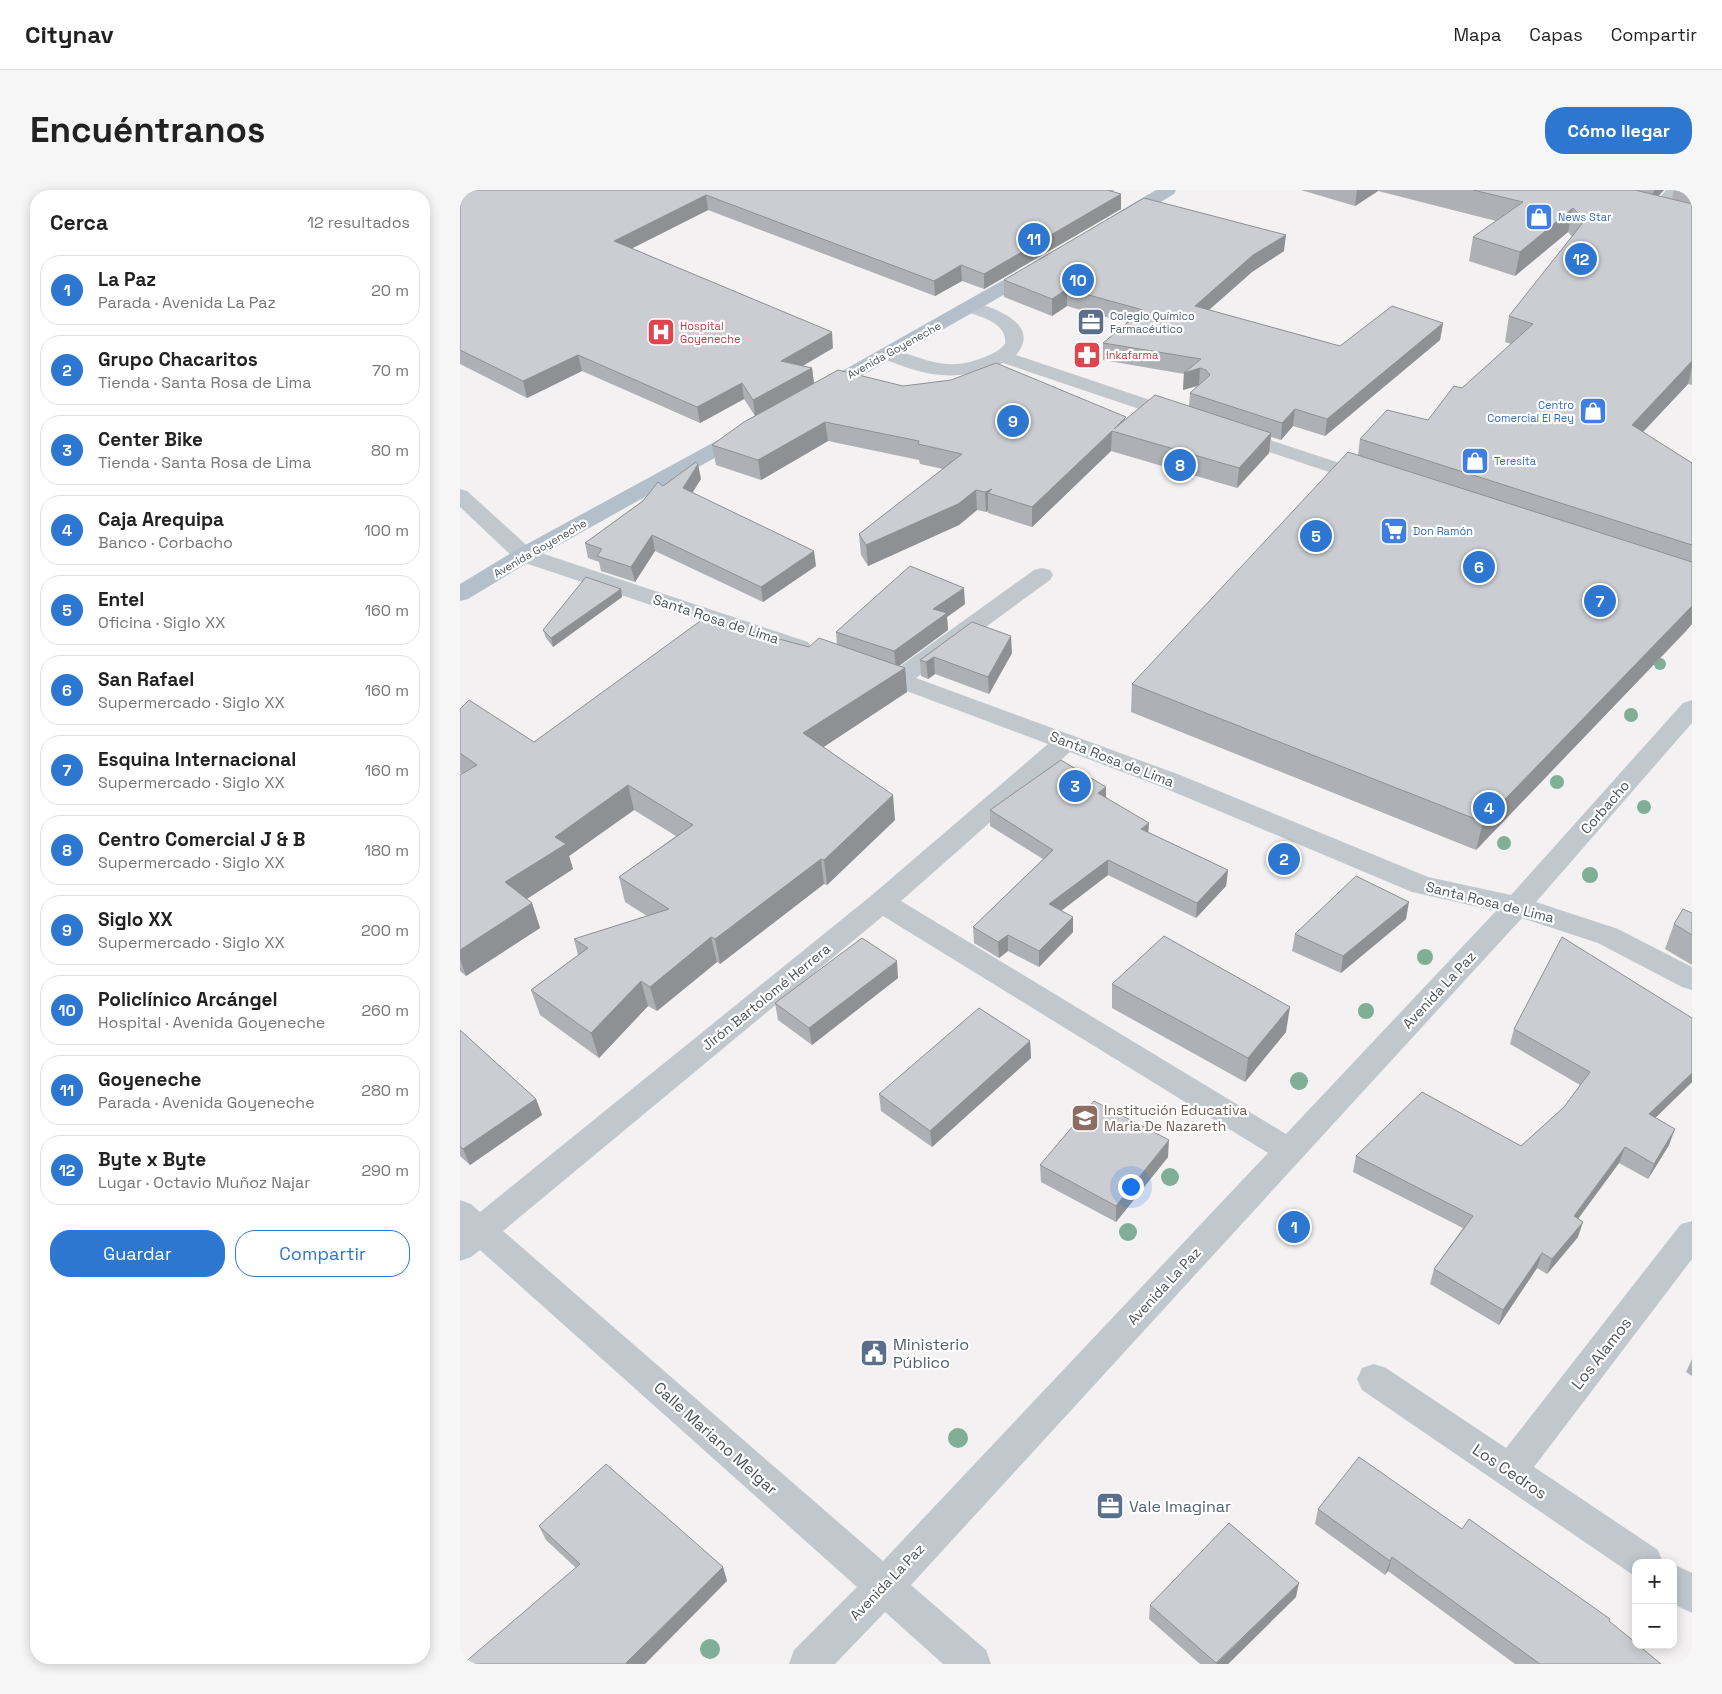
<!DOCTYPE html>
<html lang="es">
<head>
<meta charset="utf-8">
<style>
	:root { --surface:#fff; --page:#f6f6f6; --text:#222; --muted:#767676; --line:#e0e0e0; --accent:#2d77d0 }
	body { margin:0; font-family:"Space Grotesk",sans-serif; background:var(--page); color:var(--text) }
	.controls { position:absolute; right:15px; bottom:15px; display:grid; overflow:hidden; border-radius:10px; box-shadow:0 2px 12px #0003 }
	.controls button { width:45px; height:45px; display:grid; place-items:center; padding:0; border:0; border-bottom:1px solid var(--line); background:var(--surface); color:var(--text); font:25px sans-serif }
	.you { position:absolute; left:670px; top:996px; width:18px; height:18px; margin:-12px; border:4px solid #fff; border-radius:50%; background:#1a73e8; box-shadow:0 0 0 8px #1a73e833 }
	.badge { display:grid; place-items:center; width:32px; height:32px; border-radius:50%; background:var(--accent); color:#fff; font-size:16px; font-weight:700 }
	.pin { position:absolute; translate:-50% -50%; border:2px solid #fff; box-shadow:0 1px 5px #0006 }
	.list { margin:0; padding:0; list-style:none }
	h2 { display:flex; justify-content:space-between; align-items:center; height:65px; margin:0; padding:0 20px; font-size:21px }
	h2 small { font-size:16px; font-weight:400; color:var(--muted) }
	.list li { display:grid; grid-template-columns:32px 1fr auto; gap:15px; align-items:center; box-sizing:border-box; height:70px; margin:0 10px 10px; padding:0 10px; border:1px solid var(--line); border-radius:20px }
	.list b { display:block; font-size:19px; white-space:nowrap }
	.list p { margin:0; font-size:16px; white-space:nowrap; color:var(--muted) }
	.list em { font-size:16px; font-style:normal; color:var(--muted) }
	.actions { display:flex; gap:10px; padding:15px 20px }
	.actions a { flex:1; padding:11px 0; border:1px solid var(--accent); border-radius:20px; text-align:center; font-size:18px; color:var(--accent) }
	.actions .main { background:var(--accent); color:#fff }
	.map { position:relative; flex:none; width:1232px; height:1474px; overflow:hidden; border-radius:20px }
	header { display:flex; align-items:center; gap:30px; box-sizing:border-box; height:70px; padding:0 25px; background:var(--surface); border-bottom:1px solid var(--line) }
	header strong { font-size:24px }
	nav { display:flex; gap:28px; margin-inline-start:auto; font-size:18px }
	.intro { display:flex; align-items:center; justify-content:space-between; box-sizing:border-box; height:120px; padding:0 30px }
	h1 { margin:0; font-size:35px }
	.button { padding:12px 22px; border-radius:20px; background:var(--accent); color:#fff; font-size:18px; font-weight:700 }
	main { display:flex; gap:30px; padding:0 30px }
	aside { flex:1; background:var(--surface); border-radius:20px; box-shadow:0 2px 12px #0003 }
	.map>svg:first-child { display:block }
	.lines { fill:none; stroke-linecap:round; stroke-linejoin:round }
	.minor { fill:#c0c8cd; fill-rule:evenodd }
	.major { fill:#b3c0cc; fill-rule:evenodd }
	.tree { fill:#80ae96 }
	.wall { fill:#afb0b5 }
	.shaded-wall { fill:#8e9093 }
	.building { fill:#cbcdd2; stroke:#8e9093 }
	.labels { text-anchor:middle; stroke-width:4.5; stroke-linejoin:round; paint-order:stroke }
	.far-shop-label { font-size:11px; fill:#366cbe; stroke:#fff; text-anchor:start }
	.far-service-label { font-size:11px; fill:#4e5e75; stroke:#fff; text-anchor:start }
	.far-health-label { font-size:11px; fill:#be3a42; stroke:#fff; text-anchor:start }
	.far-street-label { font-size:11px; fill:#4a545c; stroke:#fff }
	.street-label { font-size:14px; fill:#4a545c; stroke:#fff }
	.education-label { font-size:14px; fill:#785e54; stroke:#fff; text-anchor:start }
	.near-service-label { font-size:16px; fill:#4e5e75; stroke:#fff; text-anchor:start }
	.near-street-label { font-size:16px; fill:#4a545c; stroke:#fff }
</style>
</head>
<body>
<header>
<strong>Citynav</strong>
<nav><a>Mapa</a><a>Capas</a><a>Compartir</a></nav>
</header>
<div class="intro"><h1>Encuéntranos</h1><a class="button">Cómo llegar</a></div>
<main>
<aside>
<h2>Cerca<small>12 resultados</small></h2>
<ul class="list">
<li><span class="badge">1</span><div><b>La Paz</b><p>Parada · Avenida La Paz</p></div><em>20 m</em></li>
<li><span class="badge">2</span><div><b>Grupo Chacaritos</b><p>Tienda · Santa Rosa de Lima</p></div><em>70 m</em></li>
<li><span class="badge">3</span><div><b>Center Bike</b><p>Tienda · Santa Rosa de Lima</p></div><em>80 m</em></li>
<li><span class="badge">4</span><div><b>Caja Arequipa</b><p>Banco · Corbacho</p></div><em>100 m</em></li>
<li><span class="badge">5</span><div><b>Entel</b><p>Oficina · Siglo XX</p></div><em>160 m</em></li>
<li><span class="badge">6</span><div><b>San Rafael</b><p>Supermercado · Siglo XX</p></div><em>160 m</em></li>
<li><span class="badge">7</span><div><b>Esquina Internacional</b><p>Supermercado · Siglo XX</p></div><em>160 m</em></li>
<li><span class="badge">8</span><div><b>Centro Comercial J &amp; B</b><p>Supermercado · Siglo XX</p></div><em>180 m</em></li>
<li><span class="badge">9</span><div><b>Siglo XX</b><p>Supermercado · Siglo XX</p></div><em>200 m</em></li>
<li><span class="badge">10</span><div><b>Policlínico Arcángel</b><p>Hospital · Avenida Goyeneche</p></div><em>260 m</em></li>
<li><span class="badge">11</span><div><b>Goyeneche</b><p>Parada · Avenida Goyeneche</p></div><em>280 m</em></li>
<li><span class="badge">12</span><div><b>Byte x Byte</b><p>Lugar · Octavio Muñoz Najar</p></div><em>290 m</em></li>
</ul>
<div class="actions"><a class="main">Guardar</a><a>Compartir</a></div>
</aside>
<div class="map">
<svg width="1232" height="1474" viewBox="0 0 1232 1474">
	<rect width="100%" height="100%" fill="#f3f1f1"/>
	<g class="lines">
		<!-- minor -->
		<g class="minor">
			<polygon points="1206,0 1223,0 1201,27 1189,27 1187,23"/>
			<path d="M 511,112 C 535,117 582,135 556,165 L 726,222 L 729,226 L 726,230 L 719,232 L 712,230 L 543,173 C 494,193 469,187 421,168 L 419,164 L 421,160 L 428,158 C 463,167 484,183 522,168 C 531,165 539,161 545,154 C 548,133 521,127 505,121 L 502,117 L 505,113 Z"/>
			<polygon points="774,238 916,285 919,289 916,293 909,295 902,293 767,248 764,244 767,240"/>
			<polygon points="0,299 7,301 72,360 348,452 352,457 348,462 340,464 332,462 56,370 0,317"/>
			<path d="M 582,378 L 590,380 L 593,385 L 590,390 L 456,488 L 720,585 L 968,687 L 1051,705 L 1223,513 L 1232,510 L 1232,533 L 1076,712 L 1158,739 L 1232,777 L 1232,800 L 1222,797 L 1138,753 L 1062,728 L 451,1395 L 526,1460 L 531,1474 L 483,1474 L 425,1422 L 375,1474 L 329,1474 L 334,1460 L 397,1397 L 20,1060 L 11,1067 L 0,1071 L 0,1010 L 11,1014 L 20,1022 L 412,705 L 588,554 L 404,485 L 400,480 L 404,475 L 412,473 L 435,480 L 574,380 ZM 610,562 L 702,597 L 952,702 L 1036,721 L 826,944 L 441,711 ZM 423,726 L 808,963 L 423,1371 L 43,1041 Z"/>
			<polygon points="1232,1031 1232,1069 1074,1277 1198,1360 1203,1373 1176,1373 1176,1387 902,1200 897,1189 902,1178 914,1174 926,1178 1046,1258 1221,1034"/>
			<polygon points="1213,1374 1232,1383 1232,1423 1213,1414"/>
		</g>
		<!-- major -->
		<g class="major">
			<polygon points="696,0 716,0 714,4 664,34 652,34 650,30 652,26"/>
			<polygon points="576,74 582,75 585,79 582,83 366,206 359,208 352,206 349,202 352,198 570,75"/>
			<polygon points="287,236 294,238 297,242 294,246 72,370 8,409 0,411 0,394 56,360 280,238"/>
		</g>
	</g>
	<!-- trees -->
	<g class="tree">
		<circle cx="1200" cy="474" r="6"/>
		<circle cx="1171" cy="525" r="7"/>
		<circle cx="1097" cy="592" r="7"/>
		<circle cx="1184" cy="617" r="7"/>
		<circle cx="1044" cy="653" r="7"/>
		<circle cx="1130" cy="685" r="8"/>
		<circle cx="965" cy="767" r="8"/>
		<circle cx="906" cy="821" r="8"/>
		<circle cx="839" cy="891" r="9"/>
		<circle cx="710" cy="987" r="9"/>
		<circle cx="668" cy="1042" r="9"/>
		<circle cx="498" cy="1248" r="10"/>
		<circle cx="250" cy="1459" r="10"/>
	</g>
	<!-- wall -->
	<g class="wall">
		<polygon points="0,0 655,0 653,1 661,19 524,99 502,91 475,106 248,20 172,58 373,158 343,176 352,178 354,194 443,196 666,229 729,216 730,203 738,196 723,200 724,184 643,170 643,153 667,133 607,116 592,126 544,107 544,90 824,61 792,82 749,120 880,156 983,133 980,150 865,246 833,236 821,250 811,247 809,263 777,298 651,261 572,337 528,323 528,321 526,322 517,320 499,335 408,376 401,365 399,344 483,279 460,274 459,270 368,251 301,290 256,275 252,255 295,226 284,209 240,233 122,181 67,208 0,174"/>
		<polygon points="841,0 1204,0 1198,6 1212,9 1214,0 1232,0 1232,195 1228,194 1183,242 1232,273 1232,434 1225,442 1016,660 671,522 672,494 898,265 900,249 968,230 1051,154 1045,152 1049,126 1112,47 1108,42 1055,86 1009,71 1013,47 1036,31 918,1 895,16"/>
		<polygon points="241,289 232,302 356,376 303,412 195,361 175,392 141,381 139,372 128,368 125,353 203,296"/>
		<polygon points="161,399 162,407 93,457 86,448 83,440"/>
		<polygon points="505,414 487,427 488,440 439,476 445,478 447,502 363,557 435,630 367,695 364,694 260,774 257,772 197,821 188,816 139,868 80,825 71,800 118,765 114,749 187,726 165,712 159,687 216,646 174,620 109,666 113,679 67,709 72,713 80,738 6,786 0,781 0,585 2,584 0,583 0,519 74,552 349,457 377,455 376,442"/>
		<polygon points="512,432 552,463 529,504 475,484 468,489 461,486 460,470"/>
		<polygon points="646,597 646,607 688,642 768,680 766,696 736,728 648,685 601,721 613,742 579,777 548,761 539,768 514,753 513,737 583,669 530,636 530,620"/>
		<polygon points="1232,723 1232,775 1205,759 1214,734"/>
		<polygon points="946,729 881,783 832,761 835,744"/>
		<polygon points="438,788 352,855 318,830 315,813"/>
		<polygon points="652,794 826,842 785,892 652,818"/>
		<polygon points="1054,839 1232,892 1195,928 1209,955 1188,989 1159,973 1118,1029 1118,1047 1087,1084 1077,1078 1039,1135 970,1094 974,1079 1003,1038 893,982 896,966 1061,956 1104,917 1120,895 1050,854"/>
		<polygon points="0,840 76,909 82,925 10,975 0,966"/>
		<polygon points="570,851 571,868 472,957 421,921 419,904"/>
		<polygon points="708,967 656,1032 581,992 580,975"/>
		<polygon points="1232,1169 1232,1186 1226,1182"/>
		<polygon points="858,1319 1002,1339 1149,1431 1201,1474 1055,1474 928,1381 925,1385 855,1334"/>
		<polygon points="79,1336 263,1377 267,1391 116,1378 86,1350"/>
		<polygon points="836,1407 768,1474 740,1474 689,1429 690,1415"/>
	</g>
	<!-- shaded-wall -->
	<g class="shaded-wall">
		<polygon points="897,0 918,0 918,1 895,16"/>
		<polygon points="1194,0 1204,0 1190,15"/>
		<polygon points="661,4 661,19 524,99 524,84"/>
		<polygon points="246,5 248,20 157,66 154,51"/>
		<polygon points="1113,18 1108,42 1055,86 1060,62"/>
		<polygon points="826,45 824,61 792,82 734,133 735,116 793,65"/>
		<polygon points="501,75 502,91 475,106 474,91"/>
		<polygon points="607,99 607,116 592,126 592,109"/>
		<polygon points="983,133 980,150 865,246 867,229"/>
		<polygon points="372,142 373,158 323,187 321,171"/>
		<polygon points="118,165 122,181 67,208 63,191"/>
		<polygon points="1232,171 1232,177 1228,194 1165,261 1172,235"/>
		<polygon points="352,178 354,194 295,226 293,210"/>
		<polygon points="740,178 739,195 723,200 724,183"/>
		<polygon points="282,193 284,209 240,233 237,217"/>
		<polygon points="835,219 833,236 821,250 822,233"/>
		<polygon points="365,232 368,251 301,290 298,270"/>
		<polygon points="652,241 651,261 572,337 572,317"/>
		<polygon points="811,243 809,263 777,298 779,278"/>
		<polygon points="238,274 241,289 226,313 223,298"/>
		<polygon points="532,299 528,303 528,321 526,322 525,302"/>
		<polygon points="516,300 517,320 499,335 408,376 406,355"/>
		<polygon points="192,345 195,361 175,392 171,377"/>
		<polygon points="354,361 356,376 303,412 301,397"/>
		<polygon points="504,398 505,414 487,427 488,440 436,478 434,461 473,419"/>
		<polygon points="161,399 162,407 93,457 91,448"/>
		<polygon points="1232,416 1232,434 1225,442 1016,660 1023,632"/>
		<polygon points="551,446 552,463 529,504 528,487"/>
		<polygon points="474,467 475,484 468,489 466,472"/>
		<polygon points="445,478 447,502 347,568 343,543"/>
		<polygon points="168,595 174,620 109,666 113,679 54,717 45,692 95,647"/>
		<polygon points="646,597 646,613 638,603"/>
		<polygon points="433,605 435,630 367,695 364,670"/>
		<polygon points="689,633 688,649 681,639"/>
		<polygon points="361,669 364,694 260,774 255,749"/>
		<polygon points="648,670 648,685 589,730 589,714"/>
		<polygon points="768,680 766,696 736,728 737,713"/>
		<polygon points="949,712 946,729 881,783 883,766"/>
		<polygon points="72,713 80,738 6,786 0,769 0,760"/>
		<polygon points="613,727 613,742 579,777 579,761"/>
		<polygon points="548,745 548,761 539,768 538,752"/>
		<polygon points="251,747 257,772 197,821 190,797"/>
		<polygon points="437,771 438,788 352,855 349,838"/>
		<polygon points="181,791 188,816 139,868 131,843"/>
		<polygon points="830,817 826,842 785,892 788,868"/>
		<polygon points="570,851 571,868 472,957 470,941"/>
		<polygon points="1232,883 1232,892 1183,940 1189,924"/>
		<polygon points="76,909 82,925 10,975 3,959"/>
		<polygon points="1215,939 1209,955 1188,989 1194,974"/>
		<polygon points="709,950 708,967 656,1032 656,1016"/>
		<polygon points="1165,957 1159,973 1109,1041 1114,1026"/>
		<polygon points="1123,1032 1118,1047 1087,1084 1092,1069"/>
		<polygon points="1082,1063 1077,1078 1039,1135 1043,1120"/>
		<polygon points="932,1367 928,1381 925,1385 930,1371"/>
		<polygon points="263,1377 267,1391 185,1474 167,1474 166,1473"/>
		<polygon points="839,1393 836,1407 768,1474 756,1474"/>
	</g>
	<!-- building -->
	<g class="building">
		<polygon points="0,0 647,0 661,4 524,84 501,75 474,91 246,5 154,51 372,142 321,171 352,178 293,210 282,193 237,217 118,165 63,191 0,160"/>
		<polygon points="1013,0 1175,0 1232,14 1232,171 1172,235 1232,273 1232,355 900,249 927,220 968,230 994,196 1002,198 1073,134 1049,126 1125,30 1113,18 1060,62 1013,47 1063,12"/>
		<polygon points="684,8 826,45 793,65 735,116 880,156 932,116 983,133 867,229 835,219 822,233 730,203 750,185 746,180 740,178 724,183 741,169 643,153 683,120 607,99 592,109 544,90"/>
		<polygon points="536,173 666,227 654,239 695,205 811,243 779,278 652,241 572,317 528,303 532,299 525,302 516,300 498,314 406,355 399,344 502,264 458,254 459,251 365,232 298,270 252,255 284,232 378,180 443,196 491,190"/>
		<polygon points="888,262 1232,372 1232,416 1023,632 672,494"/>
		<polygon points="236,272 238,274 223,298 354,361 301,397 192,345 171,377 137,366 142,359 125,353 183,311 198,292 203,296"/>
		<polygon points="450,376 504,398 473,419 487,423 434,461 376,442"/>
		<polygon points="126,387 161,399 91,448 83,440"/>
		<polygon points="243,429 349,457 359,448 445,478 343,543 433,605 364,670 361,669 255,749 251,747 190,797 181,791 131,843 71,800 128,758 114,749 209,719 159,687 233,635 168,595 95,647 106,654 45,692 72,713 0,760 0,585 17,575 0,563 0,519 9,510 74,552"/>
		<polygon points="512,432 551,446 528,487 474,467 466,472 460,470"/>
		<polygon points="601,570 646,597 638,603 689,633 681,639 768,680 737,713 648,670 589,714 613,727 579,761 548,745 538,752 513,737 593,660 530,620"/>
		<polygon points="896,686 949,712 883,766 835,744"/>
		<polygon points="1223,719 1232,723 1232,745 1214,734"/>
		<polygon points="704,746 830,817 788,868 652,794"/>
		<polygon points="1102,747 1232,828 1232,883 1189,924 1215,939 1194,974 1165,957 1114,1026 1123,1032 1092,1069 1082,1063 1043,1120 974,1079 1013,1026 896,966 962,902 1061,956 1104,917 1130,882 1054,839"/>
		<polygon points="402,748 437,771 349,838 315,813"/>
		<polygon points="519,818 570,851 470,941 419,904"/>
		<polygon points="0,840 76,909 3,959 0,956"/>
		<polygon points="634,911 709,950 656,1016 580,975"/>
		<polygon points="899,1267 1002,1339 1009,1329 1150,1429 1149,1431 1176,1453 1176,1455 1178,1455 1201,1474 1080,1474 932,1367 930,1371 858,1319"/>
		<polygon points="146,1274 263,1377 166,1473 167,1474 3,1474 120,1374 79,1336"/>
		<polygon points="769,1333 839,1393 756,1473 690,1415"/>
	</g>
	<!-- icons -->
	<defs>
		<g id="shop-square" transform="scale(1.4375)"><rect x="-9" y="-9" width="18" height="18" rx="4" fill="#3f7fe0" stroke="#fff"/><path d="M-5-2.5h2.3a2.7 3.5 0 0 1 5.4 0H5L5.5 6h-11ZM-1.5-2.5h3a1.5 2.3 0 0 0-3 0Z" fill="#fff"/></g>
		<g id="office-square" transform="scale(1.4375)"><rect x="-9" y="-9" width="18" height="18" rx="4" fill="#5c6f8a" stroke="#fff"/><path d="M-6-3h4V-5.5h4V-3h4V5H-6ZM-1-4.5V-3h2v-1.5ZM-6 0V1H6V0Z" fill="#fff"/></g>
		<g id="hospital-square" transform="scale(1.4375)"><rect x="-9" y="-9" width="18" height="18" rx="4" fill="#e0444e" stroke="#fff"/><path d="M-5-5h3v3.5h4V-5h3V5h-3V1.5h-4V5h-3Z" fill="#fff"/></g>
		<g id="pharmacy-square" transform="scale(1.4375)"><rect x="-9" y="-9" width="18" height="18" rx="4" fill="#e0444e" stroke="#fff"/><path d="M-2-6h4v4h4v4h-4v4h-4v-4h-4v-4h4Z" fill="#fff"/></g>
		<g id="supermarket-square" transform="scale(1.4375)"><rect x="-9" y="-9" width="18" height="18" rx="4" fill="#3f7fe0" stroke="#fff"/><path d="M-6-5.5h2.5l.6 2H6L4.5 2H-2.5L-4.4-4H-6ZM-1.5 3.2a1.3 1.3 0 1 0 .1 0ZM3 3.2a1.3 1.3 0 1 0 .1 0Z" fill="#fff"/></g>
		<g id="school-square" transform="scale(1.4375)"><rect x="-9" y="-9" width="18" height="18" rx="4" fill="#8d6e63" stroke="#fff"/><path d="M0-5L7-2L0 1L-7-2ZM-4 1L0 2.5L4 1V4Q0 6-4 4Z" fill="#fff"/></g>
		<g id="civic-square" transform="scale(1.4375)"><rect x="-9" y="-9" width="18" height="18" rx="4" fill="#5c6f8a" stroke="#fff"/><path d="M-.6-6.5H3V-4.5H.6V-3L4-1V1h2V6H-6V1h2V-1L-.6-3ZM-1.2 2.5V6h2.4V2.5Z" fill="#fff"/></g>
	</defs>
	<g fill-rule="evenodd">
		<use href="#shop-square" x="1079" y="27"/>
		<use href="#office-square" x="631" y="132"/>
		<use href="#hospital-square" x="201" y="142"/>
		<use href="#pharmacy-square" x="627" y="165"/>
		<use href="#shop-square" x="1133" y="221"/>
		<use href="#shop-square" x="1015" y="271"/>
		<use href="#supermarket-square" x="934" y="341"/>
		<use href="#school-square" x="625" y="928"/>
		<use href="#civic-square" x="414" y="1163"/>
		<use href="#office-square" x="650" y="1316"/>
	</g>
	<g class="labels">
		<!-- far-shop labels -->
		<g class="far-shop-label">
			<text x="1098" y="31">News Star</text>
			<text x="1114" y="219" text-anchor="end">Centro<tspan x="1114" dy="13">Comercial El Rey</tspan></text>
			<text x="1034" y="275">Teresita</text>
			<text x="953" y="345">Don Ramón</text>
		</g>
		<!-- far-service labels -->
		<g class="far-service-label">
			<text x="650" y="130">Colegio Químico<tspan x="650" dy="13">Farmacéutico</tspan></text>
		</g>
		<!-- far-health labels -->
		<g class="far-health-label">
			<text x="220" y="140">Hospital<tspan x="220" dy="13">Goyeneche</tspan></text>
			<text x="646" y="169">Inkafarma</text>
		</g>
		<!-- far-street labels -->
		<g class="far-street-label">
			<text transform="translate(434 160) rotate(-29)" y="4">Avenida Goyeneche</text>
			<text transform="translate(80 358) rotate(-30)" y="4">Avenida Goyeneche</text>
		</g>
		<!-- street labels -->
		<g class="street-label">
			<text transform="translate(256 429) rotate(18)" y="5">Santa Rosa de Lima</text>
			<text transform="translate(652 569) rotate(21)" y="5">Santa Rosa de Lima</text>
			<text transform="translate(1145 617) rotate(-49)" y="5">Corbacho</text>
			<text transform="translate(1030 712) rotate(14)" y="5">Santa Rosa de Lima</text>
			<text transform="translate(979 800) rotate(-47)" y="5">Avenida La Paz</text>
			<text transform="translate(306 807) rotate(-39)" y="5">Jirón Bartolomé Herrera</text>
			<text transform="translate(704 1096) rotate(-47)" y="5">Avenida La Paz</text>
			<text transform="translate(427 1392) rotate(-46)" y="5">Avenida La Paz</text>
		</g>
		<!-- education labels -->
		<g class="education-label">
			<text x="644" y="925">Institución Educativa<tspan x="644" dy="16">Maria De Nazareth</tspan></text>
		</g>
		<!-- near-service labels -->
		<g class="near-service-label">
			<text x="433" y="1160">Ministerio<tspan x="433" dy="18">Público</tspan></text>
			<text x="669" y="1322">Vale Imaginar</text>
		</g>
		<!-- near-street labels -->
		<g class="near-street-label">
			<text transform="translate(1141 1163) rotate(-52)" y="6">Los Alamos</text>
			<text transform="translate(256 1248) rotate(42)" y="6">Calle Mariano Melgar</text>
			<text transform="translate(1050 1281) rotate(34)" y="6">Los Cedros</text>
		</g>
	</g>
</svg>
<div class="controls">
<button>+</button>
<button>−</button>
</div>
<div class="you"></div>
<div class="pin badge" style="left:834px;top:1037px">1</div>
<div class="pin badge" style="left:824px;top:669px">2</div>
<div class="pin badge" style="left:615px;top:596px">3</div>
<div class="pin badge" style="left:1029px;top:618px">4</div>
<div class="pin badge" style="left:856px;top:346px">5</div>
<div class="pin badge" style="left:1019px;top:377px">6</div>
<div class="pin badge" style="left:1140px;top:411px">7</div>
<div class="pin badge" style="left:720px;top:275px">8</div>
<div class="pin badge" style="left:553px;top:231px">9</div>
<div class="pin badge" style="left:618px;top:90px">10</div>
<div class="pin badge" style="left:574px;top:49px">11</div>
<div class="pin badge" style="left:1121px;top:69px">12</div>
</div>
</main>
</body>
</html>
